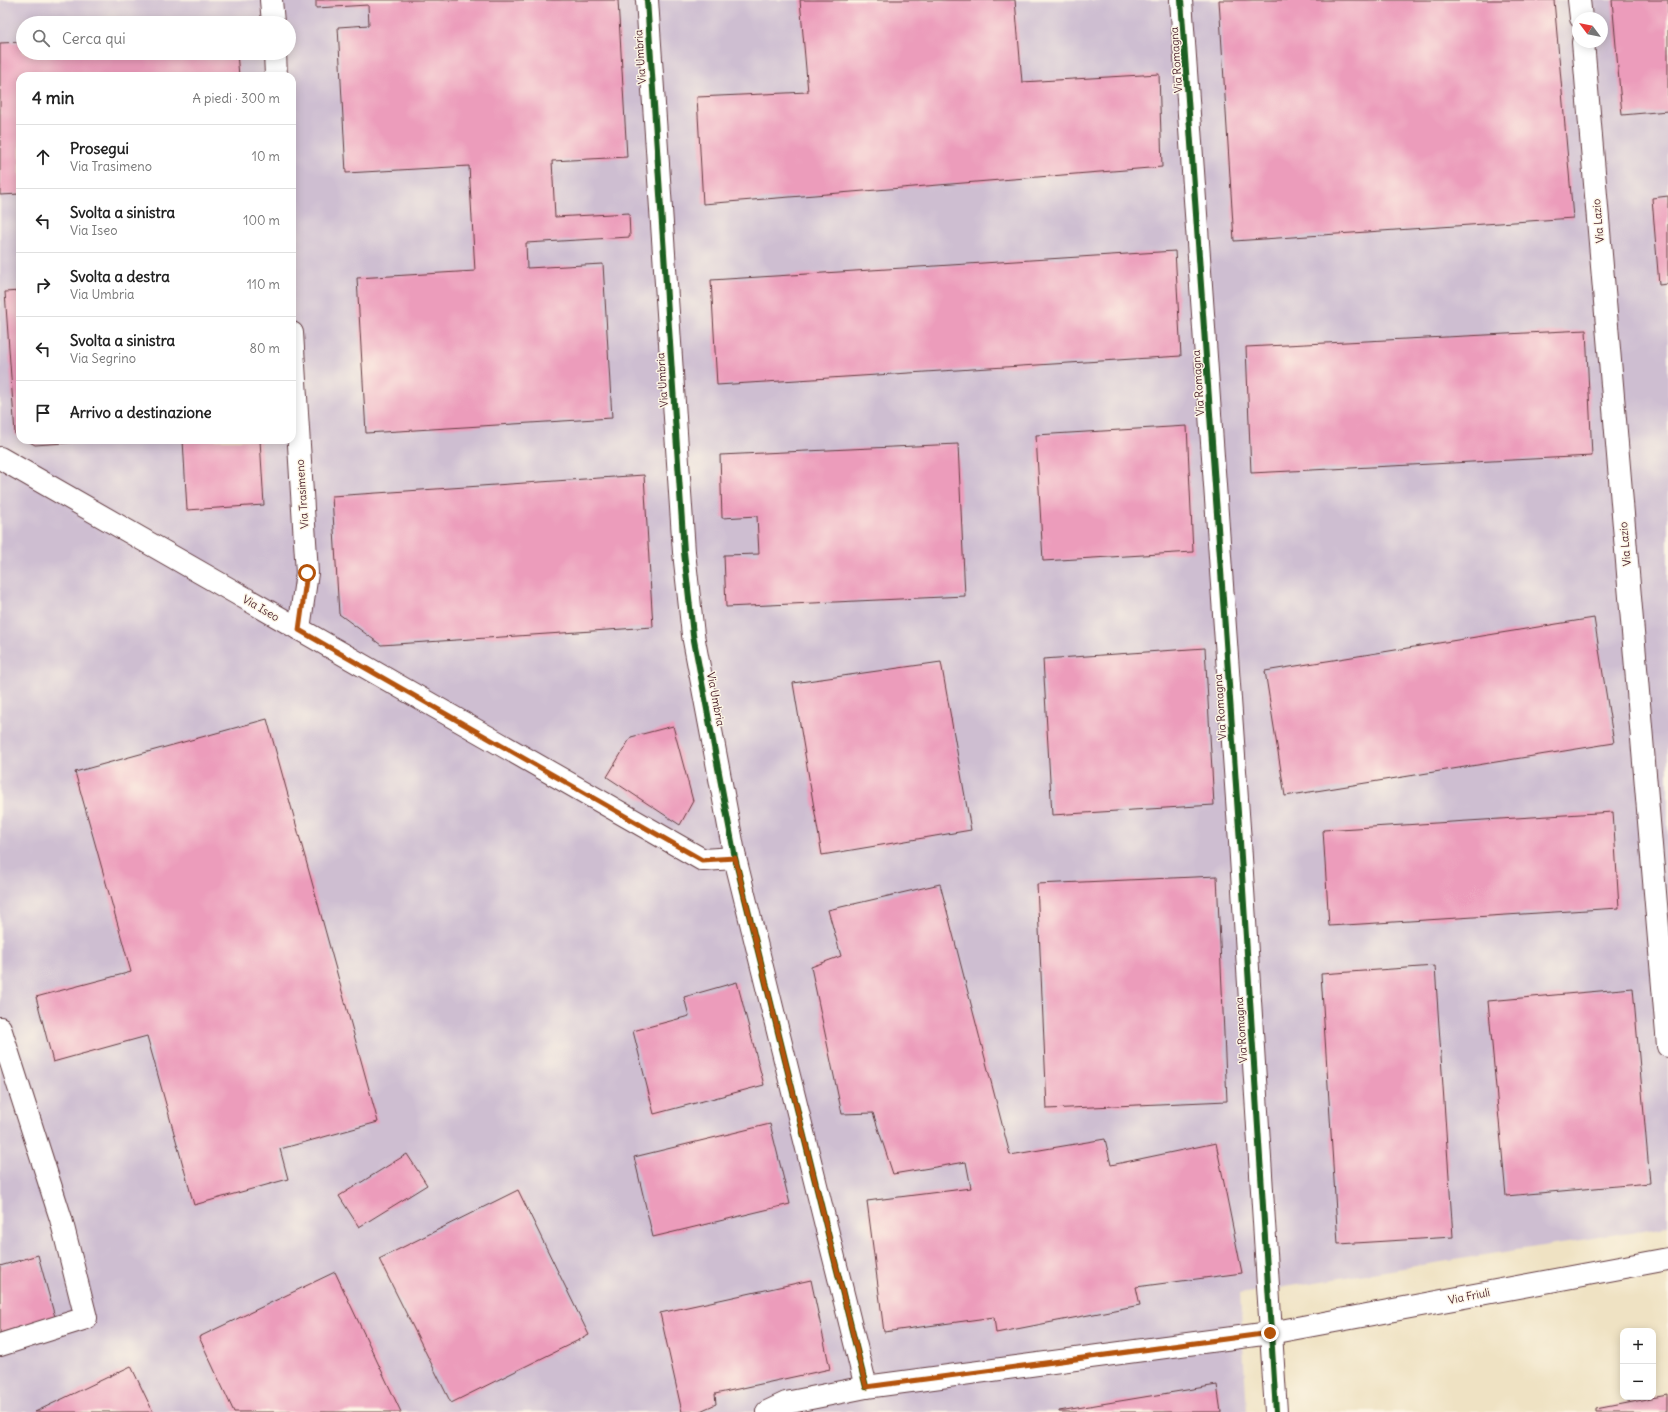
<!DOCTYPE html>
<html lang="it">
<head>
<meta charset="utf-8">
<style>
	:root { --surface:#fff; --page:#f6f6f6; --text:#222; --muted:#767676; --line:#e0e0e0 }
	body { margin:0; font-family:Delius,sans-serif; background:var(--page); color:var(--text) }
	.controls { position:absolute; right:12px; bottom:12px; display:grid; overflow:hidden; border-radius:8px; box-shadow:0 2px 10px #0003 }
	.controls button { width:36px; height:36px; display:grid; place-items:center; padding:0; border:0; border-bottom:1px solid var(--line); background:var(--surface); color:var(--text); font:20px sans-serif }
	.compass { position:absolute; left:1572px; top:12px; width:36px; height:36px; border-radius:50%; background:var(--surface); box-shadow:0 2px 10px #0003; rotate:302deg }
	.stop { position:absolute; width:12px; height:12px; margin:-9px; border:3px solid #b45309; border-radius:50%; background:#fff }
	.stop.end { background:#b45309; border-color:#fff; box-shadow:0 1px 4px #0008 }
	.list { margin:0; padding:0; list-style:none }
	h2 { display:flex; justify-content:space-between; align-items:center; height:52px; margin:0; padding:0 16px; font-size:17px }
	h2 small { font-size:13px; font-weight:400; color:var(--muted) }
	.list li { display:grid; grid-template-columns:26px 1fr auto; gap:12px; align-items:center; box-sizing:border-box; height:64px; padding:0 16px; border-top:1px solid var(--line) }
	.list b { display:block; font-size:15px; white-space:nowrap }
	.list p { margin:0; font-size:13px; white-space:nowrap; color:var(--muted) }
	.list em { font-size:13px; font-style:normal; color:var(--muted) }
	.icon { flex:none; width:22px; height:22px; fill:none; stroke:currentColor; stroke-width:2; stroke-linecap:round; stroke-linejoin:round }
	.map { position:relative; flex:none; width:1668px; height:1412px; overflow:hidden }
	.search { position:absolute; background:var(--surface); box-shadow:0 2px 10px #0003; left:16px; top:16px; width:280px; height:44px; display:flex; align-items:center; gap:10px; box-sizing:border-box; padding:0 14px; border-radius:22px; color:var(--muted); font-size:15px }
	.panel { position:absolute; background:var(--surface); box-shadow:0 2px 10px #0003; left:16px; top:72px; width:280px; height:372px; border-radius:12px }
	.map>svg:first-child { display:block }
	.industrial { fill:#cebed1; fill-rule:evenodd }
	.building { fill:#ec9cbb }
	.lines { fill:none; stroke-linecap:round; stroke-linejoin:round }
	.minor-casing { stroke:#633c42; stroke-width:24 }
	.minor { stroke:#fff; stroke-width:22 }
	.cycleway-casing { stroke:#fcf5e5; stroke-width:8 }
	.cycleway { stroke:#1b5e20; stroke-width:6 }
	.route { stroke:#b45309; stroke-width:5 }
	.labels { text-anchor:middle; stroke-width:3; stroke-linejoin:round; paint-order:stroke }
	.street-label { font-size:11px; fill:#4a1f2b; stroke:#fcf5e5 }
</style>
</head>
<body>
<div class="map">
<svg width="1668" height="1412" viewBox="0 0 1668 1412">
	<rect width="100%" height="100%" fill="#fcf5e5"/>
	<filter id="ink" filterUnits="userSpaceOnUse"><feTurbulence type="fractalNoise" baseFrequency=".025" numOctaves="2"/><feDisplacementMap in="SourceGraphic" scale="8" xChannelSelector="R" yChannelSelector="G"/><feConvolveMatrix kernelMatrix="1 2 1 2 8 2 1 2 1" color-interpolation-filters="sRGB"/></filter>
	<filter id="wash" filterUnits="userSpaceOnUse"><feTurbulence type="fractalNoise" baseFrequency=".012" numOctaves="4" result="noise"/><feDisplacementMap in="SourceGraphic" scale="16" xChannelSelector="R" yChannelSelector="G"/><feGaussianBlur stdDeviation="0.9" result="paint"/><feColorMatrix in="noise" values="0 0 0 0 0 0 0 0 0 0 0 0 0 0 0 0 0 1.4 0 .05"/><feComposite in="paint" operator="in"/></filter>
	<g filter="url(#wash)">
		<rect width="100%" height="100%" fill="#efe2c3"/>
		<!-- industrial -->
		<path class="industrial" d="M 0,0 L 1668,0 L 1668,1226 L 1240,1294 L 1247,1412 L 0,1412 ZM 1578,18 L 1602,18 L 1602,42 L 1578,42 ZM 23,23 L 289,23 L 289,53 L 23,53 ZM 20,76 L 292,76 L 292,440 L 20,440 Z"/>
		<g id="blocks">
			<!-- building -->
			<g class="building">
				<polygon points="316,0 618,0 627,157 552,161 555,217 629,213 630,237 526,243 527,268 603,264 612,418 366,433 357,278 475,271 469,166 346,173 338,27 369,25 368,5 316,8"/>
				<polygon points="800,0 1015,0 1022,82 1159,74 1162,167 703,204 697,97 808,92"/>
				<polygon points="1219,0 1554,0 1573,218 1234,241"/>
				<polygon points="1612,0 1668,0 1668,111 1622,115"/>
				<polygon points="23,42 23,53 237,53 239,76 20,76 20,194 0,195 0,43"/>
				<polygon points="1668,196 1668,284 1659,285 1652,198"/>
				<polygon points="1175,251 1181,356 717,385 711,280"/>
				<polygon points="20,291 20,437 15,434 5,292"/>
				<polygon points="1586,330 1592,456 1251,473 1246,347"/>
				<polygon points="1187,426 1193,552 1043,561 1036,435"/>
				<polygon points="26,440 94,440 94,441 35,445"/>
				<polygon points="183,440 260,440 264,505 187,510"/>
				<polygon points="958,444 965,596 726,607 724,555 759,554 757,516 722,518 720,455"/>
				<polygon points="644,475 653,627 381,645 339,614 332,496"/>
				<polygon points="1594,618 1614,743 1285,796 1265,671"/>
				<polygon points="1205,648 1214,805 1052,815 1043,659"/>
				<polygon points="941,662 971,830 822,855 793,683"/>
				<polygon points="267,719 378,1122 280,1149 288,1179 194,1205 147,1036 53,1062 36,997 131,972 75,772"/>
				<polygon points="673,726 693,801 680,825 607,777 631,737"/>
				<polygon points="1613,812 1619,908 1329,926 1323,830"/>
				<polygon points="1217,876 1227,1101 1047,1109 1037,884"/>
				<polygon points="940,884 1010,1155 1105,1139 1111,1165 1216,1143 1242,1273 1136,1287 1140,1305 996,1333 994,1317 884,1332 867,1201 971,1188 966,1162 893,1174 873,1113 842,1114 811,967 841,956 828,910"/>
				<polygon points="1435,966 1453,1237 1338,1244 1321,974"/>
				<polygon points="737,982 764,1085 654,1114 633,1031 689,1016 684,997"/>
				<polygon points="1633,988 1650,1183 1506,1196 1488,1001"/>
				<polygon points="770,1124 790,1204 653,1237 634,1157"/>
				<polygon points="407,1154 427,1185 359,1227 339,1196"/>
				<polygon points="518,1190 589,1335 451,1403 379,1259"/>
				<polygon points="38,1255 55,1317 0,1333 0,1266"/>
				<polygon points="335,1272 401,1412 234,1412 199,1337"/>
				<polygon points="811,1280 830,1369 715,1394 716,1404 698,1412 682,1412 660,1313"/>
				<polygon points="131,1366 153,1412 35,1412"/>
				<polygon points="1217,1385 1221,1412 1059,1412 1059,1411"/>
				<polygon points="1668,1395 1668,1412 1596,1412 1596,1409"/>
			</g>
		</g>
	</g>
	<g filter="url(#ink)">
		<use href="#blocks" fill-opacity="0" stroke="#633c42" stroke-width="1"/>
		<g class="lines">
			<!-- minor casing -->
			<g class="minor-casing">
				<g id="minor">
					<polyline points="271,0 273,23"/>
					<polyline points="647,0 684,552 693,635 735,858 866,1387"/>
					<polyline points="1181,0 1240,842 1276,1412"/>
					<polyline points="1579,0 1581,18"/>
					<polyline points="1583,42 1668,1046"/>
					<polyline points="275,53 276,76"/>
					<polyline points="292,333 307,573 299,629"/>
					<polyline points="0,458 703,860 735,858"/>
					<polyline points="0,1028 61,1219 86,1318 0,1345"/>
					<polyline points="767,1412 786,1403 866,1387 1270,1333 1668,1259"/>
				</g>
			</g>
			<!-- minor -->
			<use href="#minor" class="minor"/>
			<!-- cycleway casing -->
			<g class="cycleway-casing">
				<g id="cycleway">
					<polyline points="647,0 684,552 693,635 735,858 866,1387"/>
					<polyline points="1181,0 1240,842 1276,1412"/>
				</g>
			</g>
			<!-- cycleway -->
			<use href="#cycleway" class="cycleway"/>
		</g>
	</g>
	<g class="lines" filter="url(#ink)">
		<!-- route -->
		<polyline class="route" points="307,573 299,630 702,860 735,858 866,1387 1270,1333"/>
	</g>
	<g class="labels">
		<!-- street labels -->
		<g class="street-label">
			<text transform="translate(640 57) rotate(-94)" y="4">Via Umbria</text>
			<text transform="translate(1176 60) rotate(-94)" y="4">Via Romagna</text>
			<text transform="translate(1598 221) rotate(-95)" y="4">Via Lazio</text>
			<text transform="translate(662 380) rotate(-94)" y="4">Via Umbria</text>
			<text transform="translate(1198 383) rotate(-94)" y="4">Via Romagna</text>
			<text transform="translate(302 494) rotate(-94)" y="4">Via Trasimeno</text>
			<text transform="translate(1625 544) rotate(-95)" y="4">Via Lazio</text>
			<text transform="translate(261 608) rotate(30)" y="4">Via Iseo</text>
			<text transform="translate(716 699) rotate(79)" y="4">Via Umbria</text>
			<text transform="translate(1220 707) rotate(-94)" y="4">Via Romagna</text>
			<text transform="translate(1241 1030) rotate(-94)" y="4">Via Romagna</text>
			<text transform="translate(1469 1296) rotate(-11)" y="4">Via Friuli</text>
		</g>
	</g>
</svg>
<div class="controls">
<button>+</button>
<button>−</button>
</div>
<svg class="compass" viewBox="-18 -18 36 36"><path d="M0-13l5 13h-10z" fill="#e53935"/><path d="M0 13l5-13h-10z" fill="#767676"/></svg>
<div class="stop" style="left:307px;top:573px"></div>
<div class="stop end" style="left:1270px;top:1333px"></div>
<div class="search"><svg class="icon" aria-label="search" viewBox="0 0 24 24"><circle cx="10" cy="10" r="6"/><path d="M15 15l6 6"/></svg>Cerca qui</div>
<section class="panel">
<h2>4 min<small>A piedi · 300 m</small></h2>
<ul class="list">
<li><svg class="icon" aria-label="ahead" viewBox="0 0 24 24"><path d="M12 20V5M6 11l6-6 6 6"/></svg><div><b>Prosegui</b><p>Via Trasimeno</p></div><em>10 m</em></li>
<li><svg class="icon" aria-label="left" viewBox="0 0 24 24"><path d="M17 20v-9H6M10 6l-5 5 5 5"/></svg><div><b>Svolta a sinistra</b><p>Via Iseo</p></div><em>100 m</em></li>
<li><svg class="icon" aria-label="right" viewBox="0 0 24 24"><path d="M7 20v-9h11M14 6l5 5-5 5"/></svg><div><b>Svolta a destra</b><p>Via Umbria</p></div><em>110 m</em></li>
<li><svg class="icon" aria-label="left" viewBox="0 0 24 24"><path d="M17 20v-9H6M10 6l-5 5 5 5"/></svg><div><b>Svolta a sinistra</b><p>Via Segrino</p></div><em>80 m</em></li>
<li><svg class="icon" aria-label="arrive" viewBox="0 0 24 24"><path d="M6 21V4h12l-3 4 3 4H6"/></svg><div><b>Arrivo a destinazione</b></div></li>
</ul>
</section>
</div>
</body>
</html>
